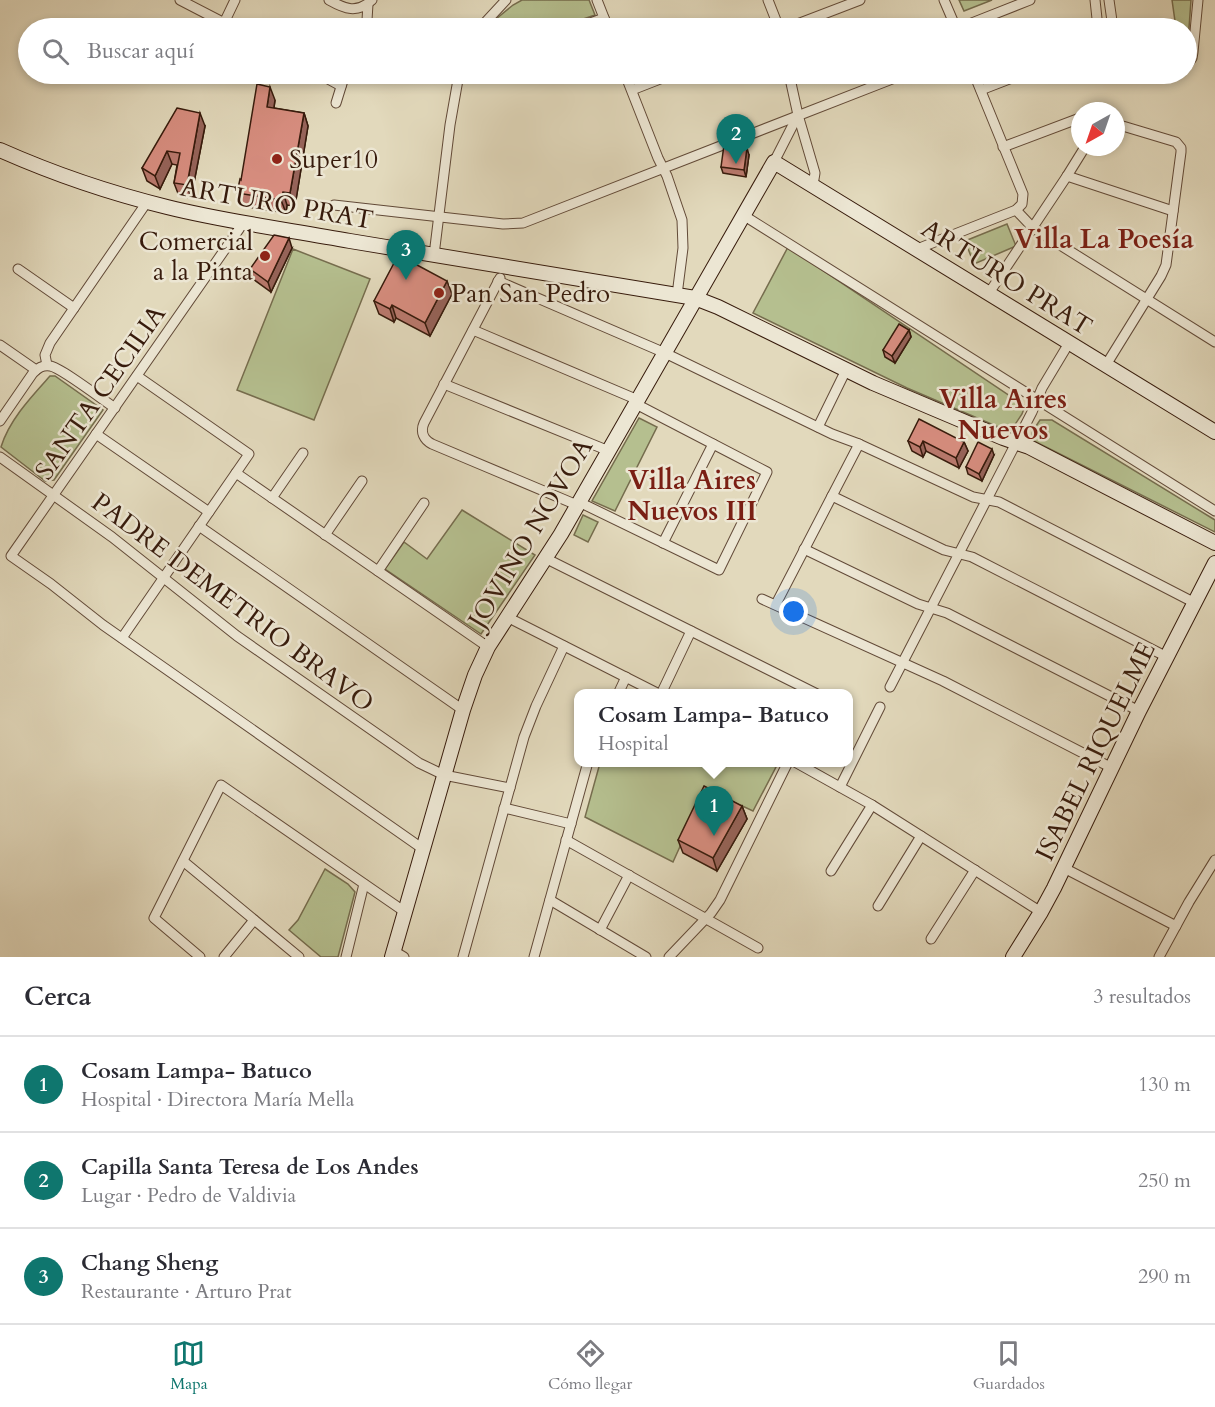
<!DOCTYPE html>
<html lang="es">
<head>
<meta charset="utf-8">
<style>
	:root { --surface:#fff; --page:#f2f2f3; --text:#2b2b33; --muted:#7c7c81; --line:#e1e1e2; --accent:#0f766e }
	body { margin:0; font-family:Cardo,serif; background:var(--page); color:var(--text) }
	.compass { position:absolute; left:1071px; top:102px; width:54px; height:54px; border-radius:50%; background:var(--surface); box-shadow:0 3px 9px #0003; rotate:220deg }
	.you { position:absolute; left:794px; top:612px; width:21px; height:21px; margin:-15px; border:4px solid #fff; border-radius:50%; background:#1a73e8; box-shadow:0 0 0 9px #1a73e833 }
	.badge { display:grid; place-items:center; width:39px; height:39px; border-radius:50%; background:var(--accent); color:#fff; font-size:20px; font-weight:700 }
	.pin { position:absolute; translate:-50% -50px; filter:drop-shadow(0 2px 3px #0008) }
	.pin::after { content:''; position:absolute; top:32px; width:21px; height:18px; background:inherit; clip-path:polygon(0 0,100% 0,50% 100%) }
	.popup { position:absolute; left:574px; top:689px; width:279px; height:78px; box-sizing:border-box; display:grid; place-content:center; border-radius:12px; background:var(--surface); filter:drop-shadow(0 2px 4px #0005); font-size:20px; white-space:nowrap; color:var(--muted) }
	.popup b { font-size:22px; color:var(--text) }
	.popup::after { content:''; position:absolute; left:50%; top:100%; margin-left:-12px; border:12px solid transparent; border-top-color:var(--surface) }
	.list { margin:0; padding:0; list-style:none }
	h2 { display:flex; justify-content:space-between; align-items:center; height:78px; margin:0; padding:0 24px; font-size:26px }
	h2 small { font-size:20px; font-weight:400; color:var(--muted) }
	.list li { display:grid; grid-template-columns:39px 1fr auto; gap:18px; align-items:center; box-sizing:border-box; height:96px; padding:0 24px; border-top:2px solid var(--line) }
	.list b { display:block; font-size:22px; white-space:nowrap }
	.list p { margin:0; font-size:20px; white-space:nowrap; color:var(--muted) }
	.list em { font-size:20px; font-style:normal; color:var(--muted) }
	.icon { flex:none; width:33px; height:33px; fill:none; stroke:currentColor; stroke-width:2; stroke-linecap:round; stroke-linejoin:round }
	.map { position:relative; flex:none; width:1215px; height:957px; overflow:hidden }
	.search { position:absolute; background:var(--surface); box-shadow:0 3px 9px #0003; left:18px; right:18px; top:18px; height:66px; display:flex; align-items:center; gap:15px; box-sizing:border-box; padding:0 21px; border-radius:33px; color:var(--muted); font-size:22px }
	.sheet { height:366px; background:var(--surface) }
	nav { display:flex; justify-content:space-around; align-items:center; box-sizing:border-box; height:84px; border-top:2px solid var(--line); background:var(--surface); font-size:16px; color:var(--muted) }
	nav a { display:grid; justify-items:center; gap:3px }
	nav .on { color:var(--accent) }
	.map>svg:first-child { display:block }
	.green { fill:#b5bf8f; stroke:#766d4e; stroke-width:1.5 }
	.lines { fill:none; stroke-linecap:round; stroke-linejoin:round }
	.street-casing { stroke:#624a38; stroke-width:11 }
	.secondary-casing { stroke:#371b0c; stroke-width:16 }
	.street { stroke:#ece6d3; stroke-width:9 }
	.secondary { stroke:#ece6d3; stroke-width:14 }
	.wall { fill:#b9796d; stroke:#371b0c; stroke-width:1.5 }
	.shaded-wall { fill:#966359; stroke:#371b0c; stroke-width:1.5 }
	.building { fill:#d78d7f; stroke:#371b0c; stroke-width:1.5 }
	.poi-dot { fill:#8f2418; stroke:#ece6d3; stroke-width:2 }
	.labels { text-anchor:middle; stroke-width:5; stroke-linejoin:round; paint-order:stroke }
	.poi-label { font-size:26px; fill:#371b0c; stroke:#ece6d3; text-anchor:start }
	.street-label { font-size:26px; fill:#371b0c; stroke:#ece6d3 }
	.neighbourhood-label { font-size:27px; font-weight:bold; fill:#7a1f14; stroke:#ece6d3 }
</style>
</head>
<body>
<div class="map">
<svg width="1215" height="957" viewBox="0 0 1215 957">
	<rect width="100%" height="100%" fill="#e2d9bc"/>
	<filter id="stains"><feTurbulence type="fractalNoise" baseFrequency=".00333" numOctaves="4"/><feColorMatrix values="0 0 0 0 .2 0 0 0 0 .09 0 0 0 0 .02 0 0 0 .5 -.17"/></filter>
	<radialGradient id="worn" r=".72"><stop offset=".6" stop-color="#630" stop-opacity="0"/><stop offset="1" stop-color="#630" stop-opacity=".3"/></radialGradient>
	<!-- green -->
	<g class="green">
		<polygon points="522,0 589,0 595,15 557,28 485,28 513,5"/>
		<polygon points="959,0 992,0 964,11"/>
		<polygon points="1172,0 1191,0 1187,56 1186,28 1176,28"/>
		<polygon points="1007,224 1016,246 974,264 965,241"/>
		<polygon points="788,247 1025,406 1022,414 1010,432 907,388 753,313"/>
		<polygon points="293,249 370,279 314,420 237,390"/>
		<path d="M 50,376 L 55,376 L 103,410 L 54,480 L 45,481 L 1,447 C 9,420 32,396 50,376 Z"/>
		<polygon points="639,418 657,427 615,511 592,501"/>
		<polygon points="1040,420 1052,420 1215,520 1215,532 1032,440 1032,432"/>
		<polygon points="462,510 535,555 481,634 385,569 404,542 427,559"/>
		<polygon points="583,515 598,522 588,542 574,535"/>
		<polygon points="767,762 776,767 753,811 706,789 673,862 585,817 600,763"/>
		<polygon points="325,869 348,884 355,892 338,957 321,957 289,930 298,920"/>
	</g>
	<g class="lines">
		<!-- street casing -->
		<g class="street-casing">
			<g id="street">
				<polyline points="180,0 234,28"/>
				<path d="M 329,0 C 345,9 357,14 372,0"/>
				<polyline points="597,0 608,28"/>
				<polyline points="768,0 779,28"/>
				<polyline points="944,0 956,28"/>
				<polyline points="1095,0 1098,28"/>
				<polyline points="1109,0 1113,28"/>
				<polyline points="224,23 235,0"/>
				<polyline points="364,28 367,20 368,4"/>
				<polyline points="480,28 506,0"/>
				<polyline points="577,28 604,18"/>
				<polyline points="787,28 860,0"/>
				<polyline points="959,28 1030,0"/>
				<polyline points="1186,67 1192,58 1193,52 1198,0"/>
				<polyline points="319,74 341,86"/>
				<polyline points="625,74 658,158 667,176 682,220 683,248 677,295"/>
				<polyline points="789,74 798,115 815,173 813,185"/>
				<polyline points="632,90 673,74"/>
				<polyline points="981,90 1022,74"/>
				<polyline points="336,103 345,74"/>
				<polyline points="1003,147 1080,118"/>
				<polyline points="774,162 798,115"/>
				<polyline points="1067,176 1173,211"/>
				<polyline points="334,205 503,224 523,223 905,74"/>
				<polyline points="1016,210 1033,228 1215,342"/>
				<polyline points="743,215 1215,511"/>
				<polyline points="244,222 11,556 51,584 103,625 423,849"/>
				<polyline points="917,249 1016,210 1022,204 1023,194 974,74"/>
				<polyline points="434,255 450,125 459,74"/>
				<polyline points="18,269 74,308"/>
				<path d="M 500,278 L 424,423 C 420,432 424,440 432,444 L 577,505"/>
				<polyline points="498,281 665,353 832,434 859,444 973,497 999,502 1195,603"/>
				<polyline points="989,293 1067,176 1085,147"/>
				<polyline points="473,330 638,400"/>
				<polyline points="0,345 36,370"/>
				<polyline points="47,365 45,355 50,343 147,202"/>
				<polyline points="1106,365 1161,276 1166,265 1181,152 1181,148 1176,142 1116,124"/>
				<polyline points="444,384 609,451"/>
				<path d="M 0,421 L 33,373 C 38,368 42,365 50,366 C 60,367 103,400 115,408"/>
				<polyline points="818,427 846,370"/>
				<polyline points="96,434 209,512"/>
				<polyline points="0,457 112,537 237,636 419,763 444,775 510,788"/>
				<polyline points="236,473 488,647"/>
				<polyline points="832,496 944,550 972,557 1167,657"/>
				<polyline points="272,498 303,453"/>
				<polyline points="579,502 719,570 767,472 636,404"/>
				<polyline points="199,526 463,710"/>
				<polyline points="325,535 362,481"/>
				<polyline points="663,543 713,444"/>
				<polyline points="804,549 918,604 947,613 1139,711"/>
				<polyline points="545,558 817,694"/>
				<polyline points="378,571 424,503"/>
				<polyline points="762,599 943,681 1112,768"/>
				<polyline points="776,604 859,444"/>
				<polyline points="507,617 659,694"/>
				<polyline points="122,638 249,454 137,376"/>
				<polyline points="890,687 1032,412 1042,388 1069,343"/>
				<polyline points="618,694 626,677"/>
				<polyline points="661,694 691,631"/>
				<polyline points="795,762 872,805 1041,912"/>
				<polyline points="840,787 880,707"/>
				<polyline points="504,808 571,824"/>
				<polyline points="566,840 758,948"/>
				<polyline points="183,861 299,957"/>
				<polyline points="1064,868 1176,926"/>
				<polyline points="831,871 872,805"/>
				<polyline points="550,900 646,957"/>
				<polyline points="878,906 921,836"/>
				<polyline points="600,930 629,875"/>
				<polyline points="931,939 975,870"/>
				<polyline points="394,951 404,957"/>
				<polyline points="200,957 154,918 221,785 405,912"/>
				<polyline points="224,957 254,920"/>
				<polyline points="346,957 364,884"/>
				<polyline points="463,957 524,737 536,706 564,646"/>
				<polyline points="534,957 588,762"/>
				<polyline points="669,957 711,913 720,900 788,762"/>
				<polyline points="1159,957 1189,902 1215,860"/>
			</g>
		</g>
		<!-- secondary casing -->
		<g class="secondary-casing">
			<g id="secondary">
				<path d="M 0,150 C 54,174 110,193 167,207 C 227,222 290,230 350,241 C 465,261 580,280 695,298 L 718,307 L 873,383 L 1003,438 L 1029,447 L 1215,543"/>
				<polyline points="392,957 463,710 475,675 488,647 561,534 774,162 1215,432"/>
				<polyline points="1013,957 1041,912 1054,888 1139,711 1215,563"/>
			</g>
		</g>
		<!-- street -->
		<use href="#street" class="street"/>
		<!-- secondary -->
		<use href="#secondary" class="secondary"/>
	</g>
	<!-- wall -->
	<g class="wall">
		<polygon points="275,100 274,108 304,113 308,126 295,206 287,205 286,213 242,206 237,193 241,180"/>
		<polygon points="205,126 191,198 179,196 174,183 177,165 172,164 160,189 147,181 142,168"/>
		<polygon points="749,155 746,177 723,173 721,167"/>
		<polygon points="292,248 271,292 253,279 250,269"/>
		<polygon points="452,294 430,336 396,318 394,322 379,314 374,301"/>
		<polygon points="909,330 911,337 895,363 885,357 883,350"/>
		<polygon points="908,441 964,442 968,451 959,468 926,451 923,457 912,451"/>
		<polygon points="994,455 982,481 968,474 966,467"/>
		<polygon points="742,806 747,819 717,871 683,853 678,840"/>
	</g>
	<!-- shaded-wall -->
	<g class="shaded-wall">
		<polygon points="270,87 275,100 272,120 267,107"/>
		<polygon points="200,113 205,126 191,198 187,185"/>
		<polygon points="304,113 308,126 295,206 290,193"/>
		<polygon points="747,148 749,155 746,177 744,170"/>
		<polygon points="167,151 172,164 160,189 155,176"/>
		<polygon points="283,192 287,205 286,213 281,200"/>
		<polygon points="289,238 292,248 271,292 268,282"/>
		<polygon points="447,281 452,294 430,336 425,323"/>
		<polygon points="392,305 396,318 394,322 390,309"/>
		<polygon points="909,330 911,337 895,363 892,356"/>
		<polygon points="923,441 926,451 923,457 920,447"/>
		<polygon points="964,442 968,451 959,468 956,458"/>
		<polygon points="992,449 994,455 982,481 979,474"/>
		<polygon points="742,806 747,819 717,871 713,858"/>
	</g>
	<!-- building -->
	<g class="building">
		<polygon points="257,84 270,87 267,107 304,113 290,193 283,192 281,200 237,193 240,179 241,180"/>
		<polygon points="177,108 200,113 187,185 174,183 180,153 167,151 155,176 142,168"/>
		<polygon points="724,145 747,148 744,170 721,167"/>
		<polygon points="274,235 289,238 268,282 250,269"/>
		<polygon points="404,258 447,281 425,323 392,305 390,309 374,301 394,263"/>
		<polygon points="899,324 909,330 892,356 883,350"/>
		<polygon points="919,419 964,442 956,458 923,441 920,447 908,441"/>
		<polygon points="978,442 992,449 979,474 966,467"/>
		<polygon points="704,786 742,806 713,858 678,840"/>
	</g>
	<!-- markers -->
	<g class="poi-dot">
		<circle cx="277" cy="159" r="6"/>
		<circle cx="265" cy="256" r="6"/>
		<circle cx="439" cy="293" r="6"/>
	</g>
	<g class="labels">
		<!-- poi labels -->
		<g class="poi-label">
			<text x="289" y="168">Super10</text>
			<text x="253" y="250" text-anchor="end">Comercial<tspan x="253" dy="30">a la Pinta</tspan></text>
			<text x="451" y="302">Pan San Pedro</text>
		</g>
		<!-- street labels -->
		<g class="street-label">
			<text transform="translate(277 203) rotate(10)" y="9">ARTURO PRAT</text>
			<text transform="translate(1007 277) rotate(32)" y="9">ARTURO PRAT</text>
			<text transform="translate(100 392) rotate(-55)" y="9">SANTA CECILIA</text>
			<text transform="translate(530 533) rotate(-59)" y="9">JOVINO NOVOA</text>
			<text transform="translate(233 602) rotate(37)" y="9">PADRE DEMETRIO BRAVO</text>
			<text transform="translate(1095 751) rotate(-64)" y="9">ISABEL RIQUELME</text>
		</g>
		<!-- neighbourhood labels -->
		<g class="neighbourhood-label">
			<text x="1104" y="248">Villa La Poesía</text>
			<text x="1003" y="408">Villa Aires<tspan x="1003" dy="31">Nuevos</tspan></text>
			<text x="692" y="489">Villa Aires<tspan x="692" dy="31">Nuevos III</tspan></text>
		</g>
	</g>
	<rect width="100%" height="100%" filter="url(#stains)"/>
	<rect width="100%" height="100%" fill="url(#worn)"/>
</svg>
<svg class="compass" viewBox="-18 -18 36 36"><path d="M0-13l5 13h-10z" fill="#e53935"/><path d="M0 13l5-13h-10z" fill="#7c7c81"/></svg>
<div class="you"></div>
<div class="pin badge" style="left:714px;top:836px">1</div>
<div class="popup"><b>Cosam Lampa- Batuco</b>Hospital</div>
<div class="pin badge" style="left:736px;top:164px">2</div>
<div class="pin badge" style="left:406px;top:280px">3</div>
<div class="search"><svg class="icon" aria-label="search" viewBox="0 0 24 24"><circle cx="10" cy="10" r="6"/><path d="M15 15l6 6"/></svg>Buscar aquí</div>
</div>
<section class="sheet">
<h2>Cerca<small>3 resultados</small></h2>
<ul class="list">
<li><span class="badge">1</span><div><b>Cosam Lampa- Batuco</b><p>Hospital · Directora María Mella</p></div><em>130 m</em></li>
<li><span class="badge">2</span><div><b>Capilla Santa Teresa de Los Andes</b><p>Lugar · Pedro de Valdivia</p></div><em>250 m</em></li>
<li><span class="badge">3</span><div><b>Chang Sheng</b><p>Restaurante · Arturo Prat</p></div><em>290 m</em></li>
</ul>
</section>
<nav>
<a class="on"><svg class="icon" aria-label="map" viewBox="0 0 24 24"><path d="M3 6l6-2 6 2 6-2v14l-6 2-6-2-6 2zM9 4v14M15 6v14"/></svg>Mapa</a>
<a><svg class="icon" aria-label="directions" viewBox="0 0 24 24"><path d="M12 3l9 9-9 9-9-9zM9 14v-3h6M13 9l2 2-2 2"/></svg>Cómo llegar</a>
<a><svg class="icon" aria-label="saved" viewBox="0 0 24 24"><path d="M7 4h10v16l-5-4-5 4z"/></svg>Guardados</a>
</nav>
</body>
</html>
